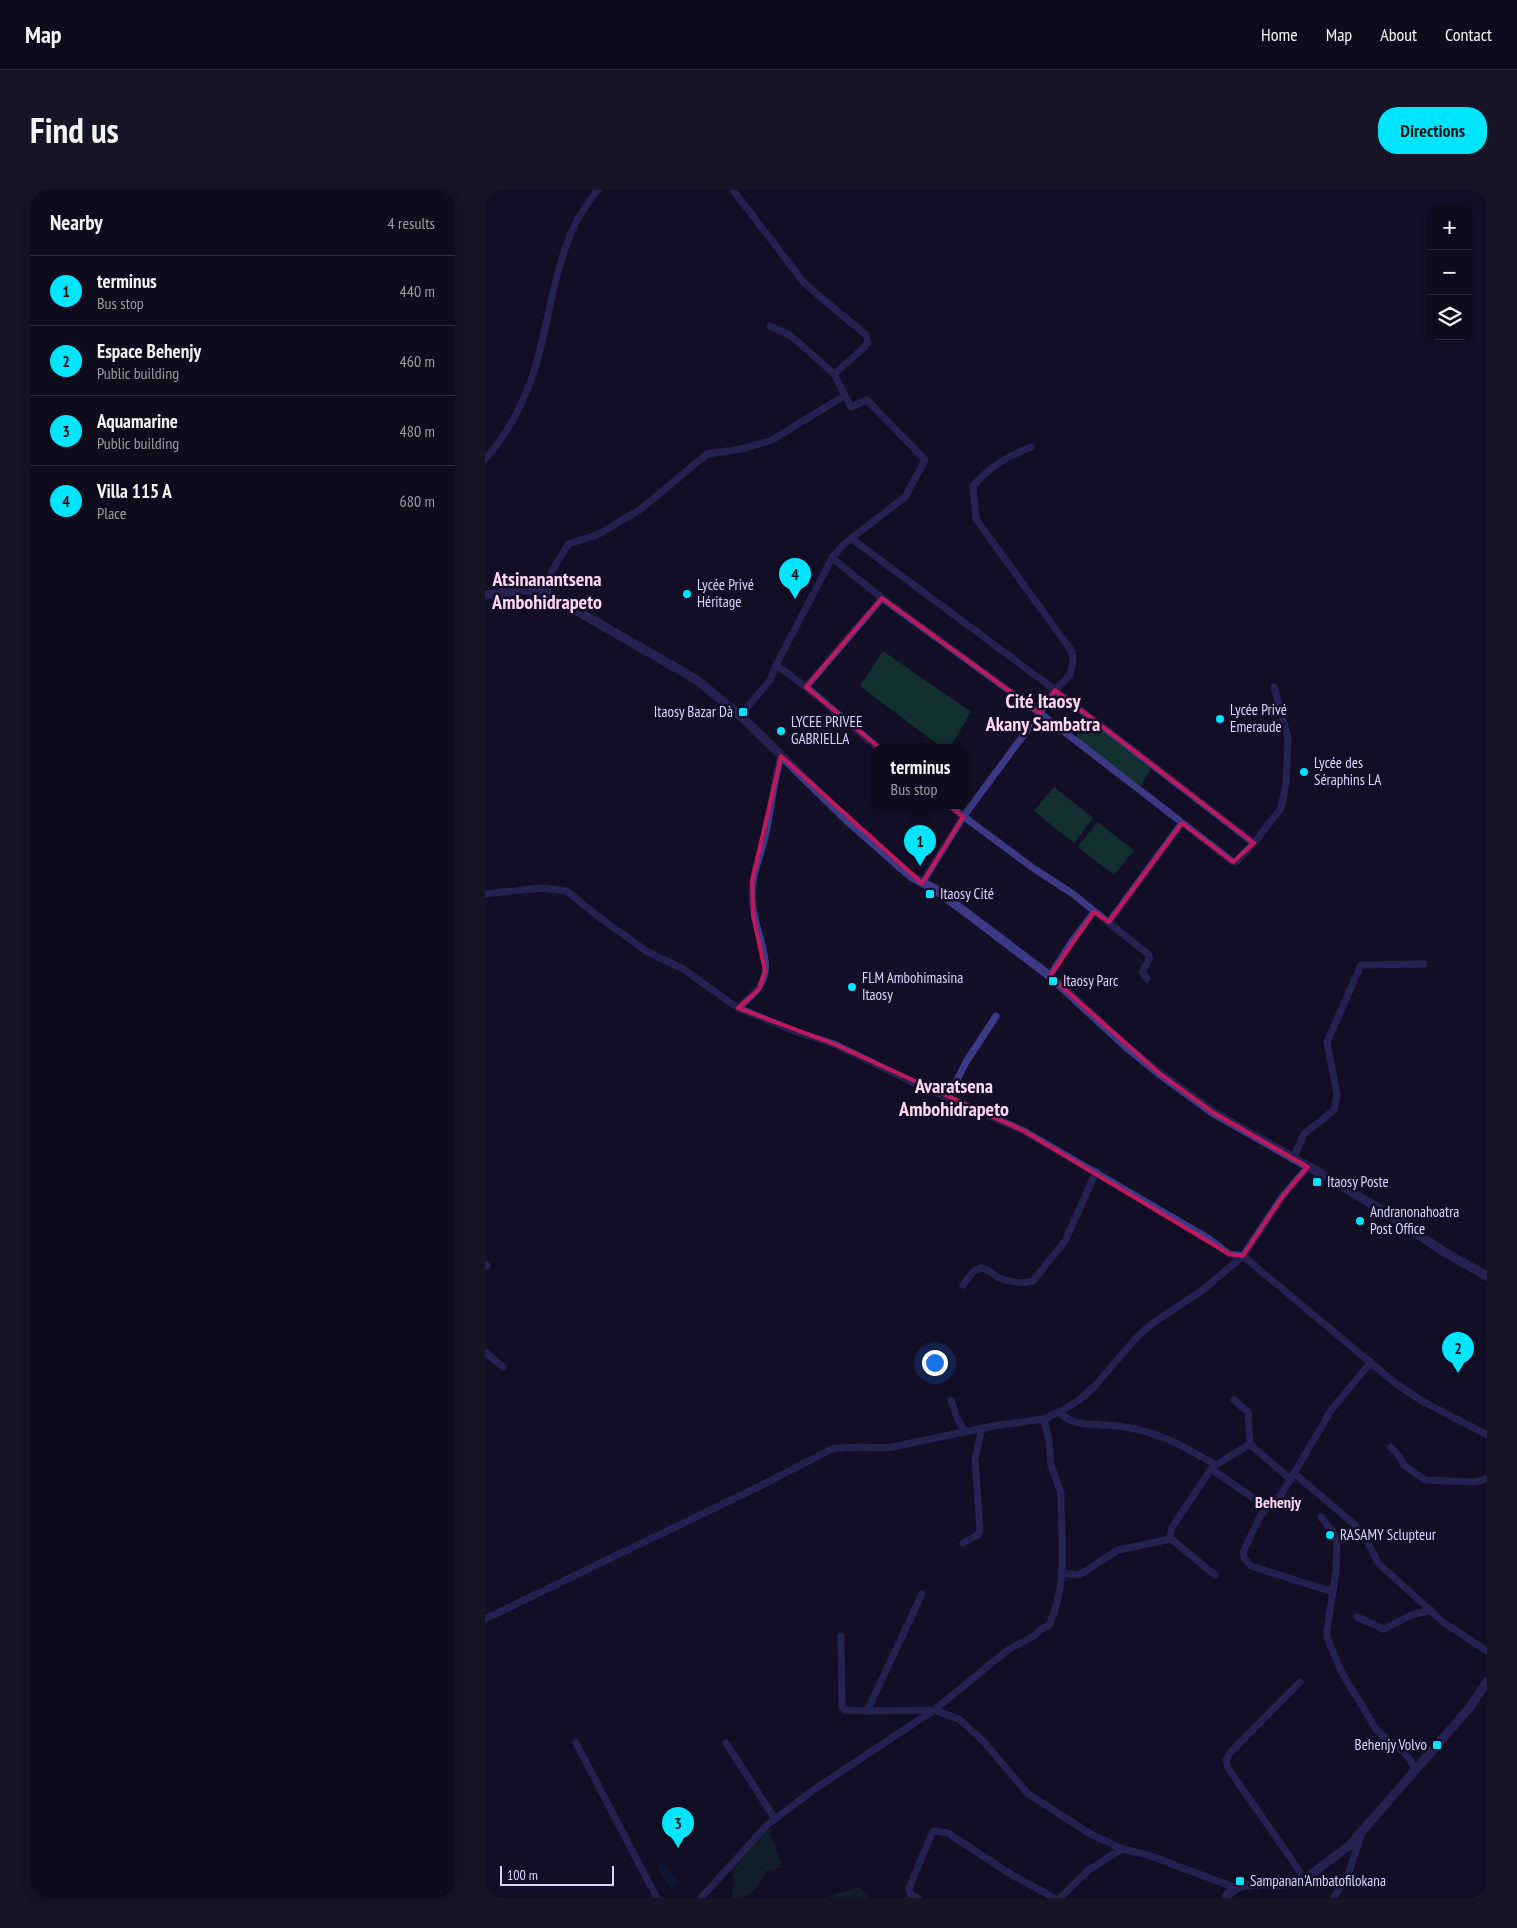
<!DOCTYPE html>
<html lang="en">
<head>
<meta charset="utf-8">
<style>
	:root { --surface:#0e0b1c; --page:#171425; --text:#f1f3f6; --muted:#9b9ba3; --line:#2e2b3b; --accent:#00e5ff }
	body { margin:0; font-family:"PT Sans Narrow",sans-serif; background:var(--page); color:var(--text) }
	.controls { position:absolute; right:15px; top:15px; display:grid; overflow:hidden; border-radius:10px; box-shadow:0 2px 8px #0003 }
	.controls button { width:45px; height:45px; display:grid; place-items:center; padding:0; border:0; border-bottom:1px solid var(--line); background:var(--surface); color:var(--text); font:25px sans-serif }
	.scale { position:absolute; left:15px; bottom:12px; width:114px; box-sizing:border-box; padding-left:5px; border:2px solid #d9d4ff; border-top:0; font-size:14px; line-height:18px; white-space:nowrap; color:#d9d4ff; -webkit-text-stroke:4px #130f26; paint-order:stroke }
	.you { position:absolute; left:449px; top:1172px; width:18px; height:18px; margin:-12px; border:4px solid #fff; border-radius:50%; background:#1a73e8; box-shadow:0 0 0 8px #1a73e833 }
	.badge { display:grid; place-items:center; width:32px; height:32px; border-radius:50%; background:var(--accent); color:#111; font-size:16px; font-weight:700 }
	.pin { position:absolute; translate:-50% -41px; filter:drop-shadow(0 1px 2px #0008) }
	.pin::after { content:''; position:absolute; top:26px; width:18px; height:15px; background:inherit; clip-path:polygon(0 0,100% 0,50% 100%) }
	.popup { position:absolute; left:388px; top:554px; width:95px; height:65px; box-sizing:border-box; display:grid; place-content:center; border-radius:10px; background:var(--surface); filter:drop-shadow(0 1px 4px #0005); font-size:16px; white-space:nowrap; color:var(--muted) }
	.popup b { font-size:19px; color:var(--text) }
	.popup::after { content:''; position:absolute; left:50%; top:100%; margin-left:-10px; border:10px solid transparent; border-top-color:var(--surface) }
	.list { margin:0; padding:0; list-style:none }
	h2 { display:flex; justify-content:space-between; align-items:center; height:65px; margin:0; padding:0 20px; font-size:21px }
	h2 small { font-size:16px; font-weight:400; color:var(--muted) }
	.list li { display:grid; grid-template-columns:32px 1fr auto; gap:15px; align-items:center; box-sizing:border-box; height:70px; padding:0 20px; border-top:1px solid var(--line) }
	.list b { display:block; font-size:19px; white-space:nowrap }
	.list p { margin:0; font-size:16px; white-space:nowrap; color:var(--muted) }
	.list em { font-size:16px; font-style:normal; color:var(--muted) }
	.icon { flex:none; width:28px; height:28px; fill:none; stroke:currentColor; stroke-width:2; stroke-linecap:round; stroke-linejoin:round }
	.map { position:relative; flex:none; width:1002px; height:1708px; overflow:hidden; border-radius:20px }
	header { display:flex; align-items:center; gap:30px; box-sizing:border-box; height:70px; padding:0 25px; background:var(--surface); border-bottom:1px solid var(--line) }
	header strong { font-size:24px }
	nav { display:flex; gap:28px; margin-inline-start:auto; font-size:18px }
	.intro { display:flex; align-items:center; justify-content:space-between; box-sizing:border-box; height:120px; padding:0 30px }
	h1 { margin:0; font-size:35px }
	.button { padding:12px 22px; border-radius:20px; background:var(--accent); color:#111; font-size:18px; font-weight:700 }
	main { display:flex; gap:30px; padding:0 30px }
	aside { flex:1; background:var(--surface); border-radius:20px; box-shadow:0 2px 8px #0003 }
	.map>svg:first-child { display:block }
	.green { fill:#12302f }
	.water { fill:#0c2248 }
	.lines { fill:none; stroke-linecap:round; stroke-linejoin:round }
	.minor { stroke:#3d3a85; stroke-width:7 }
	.tertiary { stroke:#3d3a85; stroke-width:9 }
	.marked { fill:none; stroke:#c2185b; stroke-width:4; stroke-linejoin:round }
	.poi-dot { fill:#00e5ff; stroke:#130f26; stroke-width:2 }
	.labels { text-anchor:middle; stroke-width:5; stroke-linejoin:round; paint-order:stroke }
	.poi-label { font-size:15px; fill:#d9d4ff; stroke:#130f26; text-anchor:start }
	.neighbourhood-label { font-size:16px; font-weight:bold; fill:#ffd6f0; stroke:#130f26 }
	.district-label { font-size:20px; font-weight:bold; fill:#ffd6f0; stroke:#130f26 }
</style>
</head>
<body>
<header>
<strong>Map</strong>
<nav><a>Home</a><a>Map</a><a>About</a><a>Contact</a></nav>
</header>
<div class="intro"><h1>Find us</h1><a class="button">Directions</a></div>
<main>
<aside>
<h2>Nearby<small>4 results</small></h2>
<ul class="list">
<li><span class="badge">1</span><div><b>terminus</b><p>Bus stop</p></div><em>440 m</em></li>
<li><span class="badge">2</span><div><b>Espace Behenjy</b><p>Public building</p></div><em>460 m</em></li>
<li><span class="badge">3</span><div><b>Aquamarine</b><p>Public building</p></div><em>480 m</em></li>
<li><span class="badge">4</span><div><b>Villa 115 A</b><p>Place</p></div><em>680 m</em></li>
</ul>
</aside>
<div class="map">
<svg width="1002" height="1708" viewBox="0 0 1002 1708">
	<rect width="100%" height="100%" fill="#130f26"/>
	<!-- green -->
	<g class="green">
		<polygon points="398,461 486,522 465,557 456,557 375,496"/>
		<polygon points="602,527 667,577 656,596 590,549"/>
		<polygon points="569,597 608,628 589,653 549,621"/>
		<polygon points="612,632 649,660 629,685 593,657"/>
		<polygon points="283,1638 298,1677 282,1681 267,1703 257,1708 247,1708 248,1681 275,1645"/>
		<polygon points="375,1697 383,1708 344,1708 350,1704"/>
	</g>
	<!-- water -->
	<polygon class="water" points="180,1672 194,1693 186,1699 172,1677"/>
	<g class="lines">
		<!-- minor -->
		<g class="minor">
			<polyline points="248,0 320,94 381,145 383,153 375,161 349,184"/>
			<path d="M 0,269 C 27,240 46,198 55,160 C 69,105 74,44 113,0"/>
			<polyline points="367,349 570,500 769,653"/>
			<polyline points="347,368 397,408 555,523 748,672 751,672 769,653 796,618 801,594 803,548 789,497"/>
			<polyline points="61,403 67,381 83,354 112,345 156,319 222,264 256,259 285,251 359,206"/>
			<polyline points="291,475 321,497 392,557"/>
			<polyline points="321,497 397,408"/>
			<polyline points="255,526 285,490 291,475 347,368 359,354 420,307 440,270 382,210 366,217 349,184 305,145 285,136"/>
			<polyline points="463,615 548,678 588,704 664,765 665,768 657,782 662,789"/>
			<path d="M 437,693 L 478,627 L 555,523 L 570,500 L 585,485 L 588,471 L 587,462 L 583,456 L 491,329 L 488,296 C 506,276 521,267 546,257"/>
			<polyline points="0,704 56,698 82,701 110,724 161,761 198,779 253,818 312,842 349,854 442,899 539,941 723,1048 744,1064 758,1066 910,1193 937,1211 1002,1245"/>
			<polyline points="624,732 697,633"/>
			<polyline points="565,786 587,751 609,722"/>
			<path d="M 253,818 C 265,807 277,799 280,782 C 283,761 267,731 267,708 C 266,681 278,663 282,637 C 287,613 289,590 296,566"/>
			<polyline points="463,908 481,872 511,826"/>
			<polyline points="808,969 819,944 849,920 852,905 842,852 876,775 939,774"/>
			<polyline points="0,1074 2,1076"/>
			<path d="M 478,1095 L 489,1081 L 496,1078 C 504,1079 508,1084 514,1088 C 524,1092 538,1094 548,1091 L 580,1051 L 611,982"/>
			<polyline points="0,1162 18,1177"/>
			<polyline points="466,1210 472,1228 480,1242"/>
			<polyline points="749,1210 763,1222 765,1254 806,1290"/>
			<path d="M 574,1222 C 587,1236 605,1234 622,1235 C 667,1238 693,1253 731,1275 L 726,1279 L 687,1337 L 685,1346 L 686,1349 L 633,1360 L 594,1385 L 578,1383"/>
			<polyline points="906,1257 915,1267 919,1275 940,1290 988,1292 995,1291 1002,1288"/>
			<polyline points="731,1275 765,1254"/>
			<polyline points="726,1279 782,1317"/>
			<polyline points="809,1283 870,1335 882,1351 893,1373 958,1432 1002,1461"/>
			<path d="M 836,1327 L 848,1342 L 852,1352 L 851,1381 L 842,1440 L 842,1447 L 856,1481 L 891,1539 C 906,1555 923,1559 930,1580"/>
			<polyline points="686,1349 730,1385"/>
			<polyline points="478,1353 493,1345 495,1341 490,1269 497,1238"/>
			<polyline points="848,1402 766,1376 759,1368 758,1362 775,1327 782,1317 796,1305 847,1219 886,1172"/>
			<path d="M 437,1404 L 382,1521 L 449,1520 L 524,1459 L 549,1446 L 558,1438 L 564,1435 C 582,1397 577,1355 576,1314 L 576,1303 L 566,1275 L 564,1251 L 559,1229"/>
			<polyline points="872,1427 899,1439 926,1425 946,1420"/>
			<path d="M 0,1429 L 277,1295 L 347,1259 C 367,1255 387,1259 407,1257 L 508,1236 L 559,1229 L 574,1222 L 593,1211 L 609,1197 L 652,1147 L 668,1133 L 719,1099 L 758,1066 L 798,1006 L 823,977"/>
			<polyline points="356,1446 357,1517 360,1520 382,1521"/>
			<polyline points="815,1492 745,1563 741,1571 743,1578 820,1689"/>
			<polyline points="91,1553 172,1708"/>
			<polyline points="241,1553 290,1629"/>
			<polyline points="216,1708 282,1635 327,1601 449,1520 474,1529 499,1552 543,1604 604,1643 637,1659 663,1665 751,1698"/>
			<polyline points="433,1708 426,1705 424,1698 448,1641 463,1643 527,1685 570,1708"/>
			<polyline points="575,1708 605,1679 637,1659"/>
			<polyline points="849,1708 864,1682 877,1642"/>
		</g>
		<!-- tertiary -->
		<g class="tertiary">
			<polyline points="0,405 41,400 61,403 212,490 259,529 360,628 427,687 450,699 565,786 642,857 674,883 729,923 840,986 900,1022 959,1062 1002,1086"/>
			<polyline points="741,1708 742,1705 755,1696 774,1694 799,1695 820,1689 865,1655 986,1516 1002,1491"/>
		</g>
	</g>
	<!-- marked area -->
	<path d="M0 0H1002V1708H0ZM 397,408 L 555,523 L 570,500 L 769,653 L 748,672 L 697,633 L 624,732 L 609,722 L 565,786 L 674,883 L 729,923 L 823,977 L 798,1006 L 758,1066 L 744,1064 L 539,941 L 349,854 L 253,818 L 274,799 L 280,781 L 268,725 L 267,691 L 296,566 L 437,693 L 478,627 L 321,497 Z" fill="#130f26" fill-opacity=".55" fill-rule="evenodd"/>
	<path class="marked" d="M 397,408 L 555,523 L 570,500 L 769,653 L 748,672 L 697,633 L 624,732 L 609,722 L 565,786 L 674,883 L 729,923 L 823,977 L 798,1006 L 758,1066 L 744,1064 L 539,941 L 349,854 L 253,818 L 274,799 L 280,781 L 268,725 L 267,691 L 296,566 L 437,693 L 478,627 L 321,497 Z"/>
	<!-- markers -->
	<g class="poi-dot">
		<circle cx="202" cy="404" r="5"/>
		<rect x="253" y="517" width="10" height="10" rx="2.5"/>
		<circle cx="735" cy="529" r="5"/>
		<circle cx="296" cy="541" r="5"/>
		<circle cx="819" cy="582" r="5"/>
		<rect x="440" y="699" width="10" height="10" rx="2.5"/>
		<rect x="563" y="786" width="10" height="10" rx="2.5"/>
		<circle cx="367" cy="797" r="5"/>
		<rect x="827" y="987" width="10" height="10" rx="2.5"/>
		<circle cx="875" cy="1031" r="5"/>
		<circle cx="845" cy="1345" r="5"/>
		<rect x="947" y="1550" width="10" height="10" rx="2.5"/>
		<rect x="750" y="1686" width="10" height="10" rx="2.5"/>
	</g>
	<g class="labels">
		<!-- poi labels -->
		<g class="poi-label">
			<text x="212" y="400">Lycée Privé<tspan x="212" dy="17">Héritage</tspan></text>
			<text x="745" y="525">Lycée Privé<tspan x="745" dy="17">Emeraude</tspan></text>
			<text x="248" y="527" text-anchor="end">Itaosy Bazar Dà</text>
			<text x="306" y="537">LYCEE PRIVEE<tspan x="306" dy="17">GABRIELLA</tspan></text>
			<text x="829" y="578">Lycée des<tspan x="829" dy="17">Séraphins LA</tspan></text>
			<text x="455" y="709">Itaosy Cité</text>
			<text x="377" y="793">FLM Ambohimasina<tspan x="377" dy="17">Itaosy</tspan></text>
			<text x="578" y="796">Itaosy Parc</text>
			<text x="842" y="997">Itaosy Poste</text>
			<text x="885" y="1027">Andranonahoatra<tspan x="885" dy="17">Post Office</tspan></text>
			<text x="855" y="1350">RASAMY Sclupteur</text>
			<text x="942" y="1560" text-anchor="end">Behenjy Volvo</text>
			<text x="765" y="1696">Sampanan'Ambatofilokana</text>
		</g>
		<!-- neighbourhood labels -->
		<g class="neighbourhood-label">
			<text x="793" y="1318">Behenjy</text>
		</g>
		<!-- district labels -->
		<g class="district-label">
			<text x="62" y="396">Atsinanantsena<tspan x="62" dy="23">Ambohidrapeto</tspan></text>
			<text x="558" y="518">Cité Itaosy<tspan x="558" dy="23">Akany Sambatra</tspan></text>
			<text x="469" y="903">Avaratsena<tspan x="469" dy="23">Ambohidrapeto</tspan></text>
		</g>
	</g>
</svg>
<div class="controls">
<button>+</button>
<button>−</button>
<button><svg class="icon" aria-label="layers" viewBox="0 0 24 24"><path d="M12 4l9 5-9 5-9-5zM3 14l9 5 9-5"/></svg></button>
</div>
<div class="scale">100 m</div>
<div class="you"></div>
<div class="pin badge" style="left:435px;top:676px">1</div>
<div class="popup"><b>terminus</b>Bus stop</div>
<div class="pin badge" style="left:973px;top:1183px">2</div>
<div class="pin badge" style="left:193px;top:1658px">3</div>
<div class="pin badge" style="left:310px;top:409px">4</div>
</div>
</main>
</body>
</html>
